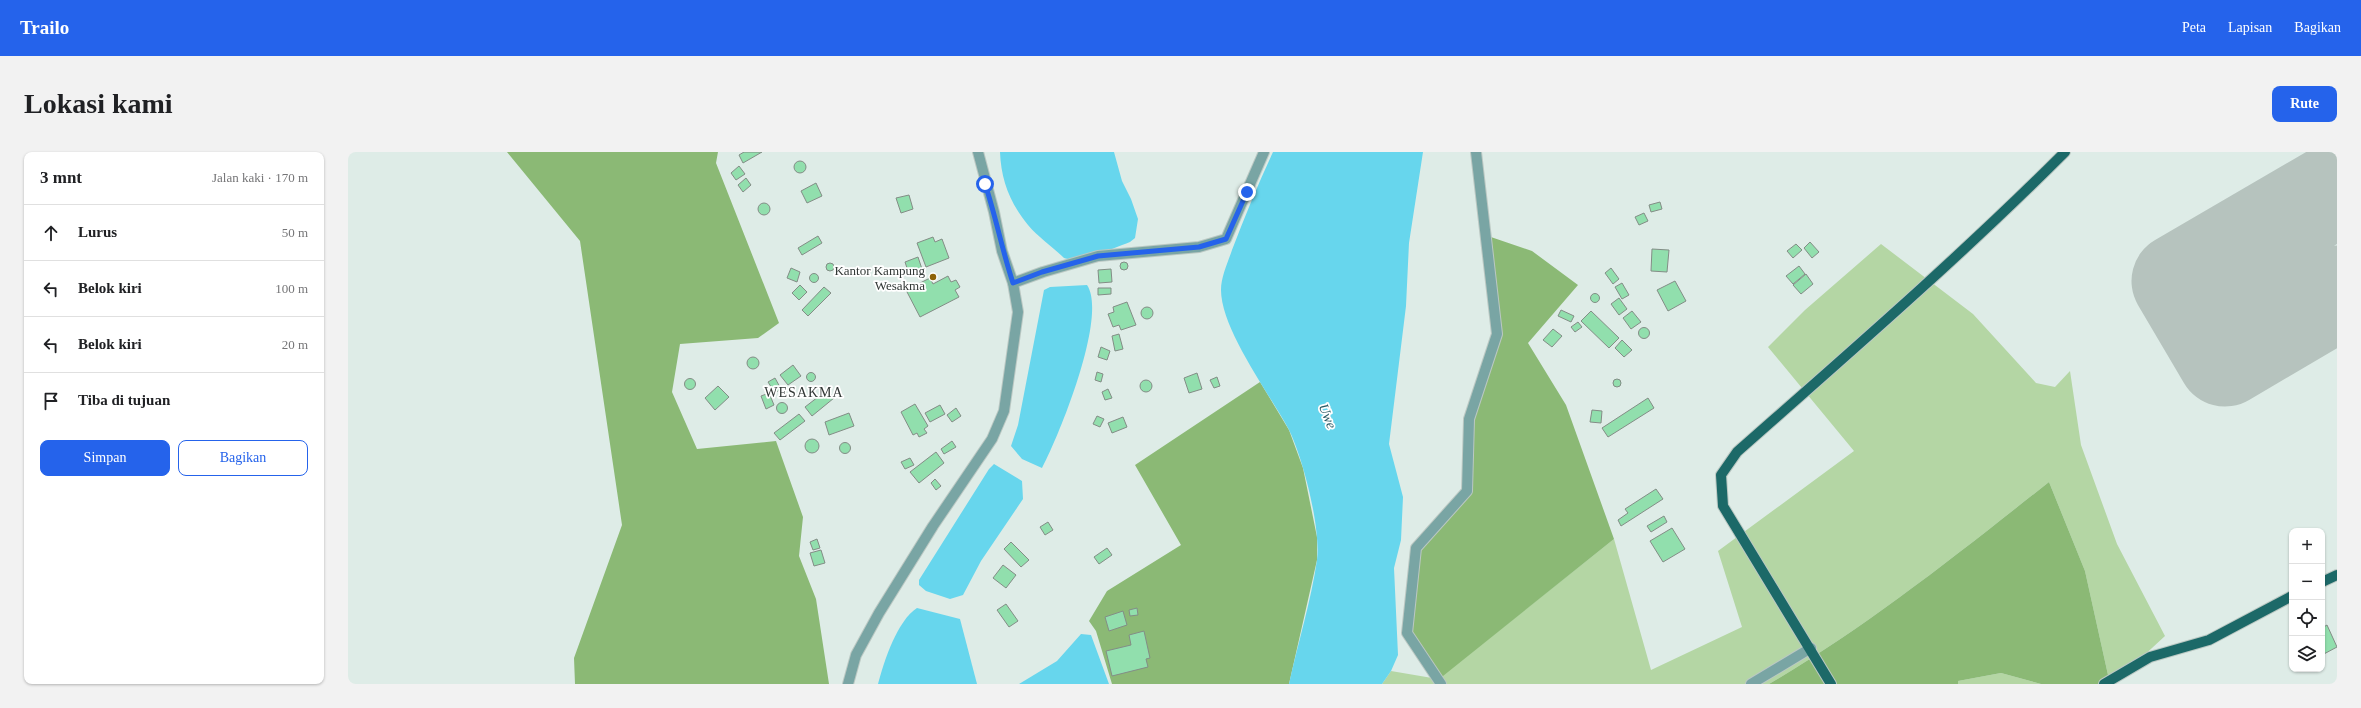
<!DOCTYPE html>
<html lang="id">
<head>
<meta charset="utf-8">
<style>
	:root { --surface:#fff; --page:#f2f2f2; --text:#202124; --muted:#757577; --line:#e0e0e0; --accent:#2563eb }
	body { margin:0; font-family:"Times New Roman",serif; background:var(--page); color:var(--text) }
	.controls { position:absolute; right:12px; bottom:12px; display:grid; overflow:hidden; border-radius:8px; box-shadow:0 1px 3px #0004 }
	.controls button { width:36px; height:36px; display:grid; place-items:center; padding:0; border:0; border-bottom:1px solid var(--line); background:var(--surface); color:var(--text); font:20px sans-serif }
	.stop { position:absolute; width:12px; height:12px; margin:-9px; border:3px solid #2563eb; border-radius:50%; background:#fff }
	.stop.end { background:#2563eb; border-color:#fff; box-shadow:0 1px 4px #0008 }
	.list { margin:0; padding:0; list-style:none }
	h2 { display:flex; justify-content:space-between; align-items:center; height:52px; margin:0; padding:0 16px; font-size:17px }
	h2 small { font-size:13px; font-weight:400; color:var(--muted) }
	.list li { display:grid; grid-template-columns:26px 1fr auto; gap:12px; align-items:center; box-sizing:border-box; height:56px; padding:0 16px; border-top:1px solid var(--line) }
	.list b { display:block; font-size:15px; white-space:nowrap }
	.list em { font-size:13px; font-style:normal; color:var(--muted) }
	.actions { display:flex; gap:8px; padding:12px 16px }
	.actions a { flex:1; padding:9px 0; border:1px solid var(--accent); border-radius:8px; text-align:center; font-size:14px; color:var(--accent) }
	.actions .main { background:var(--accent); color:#fff }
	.icon { flex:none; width:22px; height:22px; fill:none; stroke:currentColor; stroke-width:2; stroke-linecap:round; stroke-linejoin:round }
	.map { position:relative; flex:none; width:1989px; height:532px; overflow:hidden; border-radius:8px }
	header { display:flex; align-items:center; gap:24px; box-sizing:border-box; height:56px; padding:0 20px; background:var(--accent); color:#fff }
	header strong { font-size:19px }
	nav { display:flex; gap:22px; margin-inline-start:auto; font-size:14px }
	.intro { display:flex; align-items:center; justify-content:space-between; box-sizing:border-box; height:96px; padding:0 24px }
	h1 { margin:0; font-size:28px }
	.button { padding:10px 18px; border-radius:8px; background:var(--accent); color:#fff; font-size:14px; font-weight:700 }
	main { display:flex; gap:24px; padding:0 24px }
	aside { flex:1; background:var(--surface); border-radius:8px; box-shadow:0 1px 3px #0004 }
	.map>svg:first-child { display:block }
	.green { fill:#b4d6a4 }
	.forest { fill:#8bb975 }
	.water { fill:#67d6ed }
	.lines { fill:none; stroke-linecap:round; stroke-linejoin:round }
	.runway { stroke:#b6c3be; stroke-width:95 }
	.building { fill:#91dfad; stroke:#838d86 }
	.minor-casing { stroke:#bbc8c3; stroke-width:12 }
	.major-casing { stroke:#bbc8c3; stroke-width:12 }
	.minor { stroke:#79a5a4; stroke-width:10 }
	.major { stroke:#1c6968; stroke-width:10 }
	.route { stroke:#2563eb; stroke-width:5 }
	.poi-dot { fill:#8d6207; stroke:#fff; stroke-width:1.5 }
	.labels { text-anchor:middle; stroke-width:3.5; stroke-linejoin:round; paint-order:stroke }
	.poi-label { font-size:13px; fill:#313735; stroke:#fff; text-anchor:end }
	.neighbourhood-label { font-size:14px; letter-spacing:1px; fill:#313735; stroke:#fff }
	.water-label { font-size:14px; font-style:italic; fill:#295963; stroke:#fff }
</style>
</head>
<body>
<header>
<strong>Trailo</strong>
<nav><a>Peta</a><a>Lapisan</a><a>Bagikan</a></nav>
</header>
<div class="intro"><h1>Lokasi kami</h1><a class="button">Rute</a></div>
<main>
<aside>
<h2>3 mnt<small>Jalan kaki · 170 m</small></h2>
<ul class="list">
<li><svg class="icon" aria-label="ahead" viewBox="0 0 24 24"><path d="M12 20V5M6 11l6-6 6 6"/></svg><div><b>Lurus</b></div><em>50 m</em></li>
<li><svg class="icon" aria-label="left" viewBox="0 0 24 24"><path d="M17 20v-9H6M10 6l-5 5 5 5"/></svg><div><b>Belok kiri</b></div><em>100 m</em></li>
<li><svg class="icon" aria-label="left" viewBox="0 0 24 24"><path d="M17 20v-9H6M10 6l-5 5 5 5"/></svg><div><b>Belok kiri</b></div><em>20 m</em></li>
<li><svg class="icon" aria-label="arrive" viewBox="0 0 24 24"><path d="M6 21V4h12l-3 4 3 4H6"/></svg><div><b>Tiba di tujuan</b></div></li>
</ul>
<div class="actions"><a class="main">Simpan</a><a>Bagikan</a></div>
</aside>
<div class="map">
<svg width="1989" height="532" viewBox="0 0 1989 532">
	<rect width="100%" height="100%" fill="#deece7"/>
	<!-- green -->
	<g class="green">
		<path d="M 1533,92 L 1625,162 L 1688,231 L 1707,235 L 1722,219 L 1733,293 L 1769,392 L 1817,484 L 1765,532 L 1762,532 L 1737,419 L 1701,330 C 1611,401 1520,474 1421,532 L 1034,532 L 1043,519 L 1090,527 L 1266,387 L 1303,518 L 1394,475 L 1370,399 L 1506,299 L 1420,195 L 1457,158 Z"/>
		<polygon points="1653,521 1693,532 1610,532 1610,529"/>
	</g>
	<!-- forest -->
	<g class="forest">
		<polygon points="159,0 370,0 368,11 431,171 410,186 332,192 324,240 349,297 428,289 455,365 451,404 468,447 481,532 227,532 226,506 274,373 232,89"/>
		<polygon points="1137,83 1184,99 1230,133 1180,191 1218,253 1266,387 1090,528 1059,481 1068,396 1119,339 1121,267 1149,182"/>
		<polygon points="912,230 941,278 955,316 969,385 969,408 941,532 764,532 748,479 741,469 759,439 833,393 787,313"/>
		<path d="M 1701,330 L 1737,419 L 1762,532 L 1693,532 L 1653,521 L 1610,529 L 1610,532 L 1421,532 C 1520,474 1611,401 1701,330 Z"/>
	</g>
	<!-- water -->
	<g class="water">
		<path d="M 652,0 L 766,0 L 774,29 L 783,47 L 790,67 L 787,86 L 782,90 C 766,96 731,112 716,106 C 705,95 690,85 680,73 C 662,51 653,28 652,0 Z"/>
		<path d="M 925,0 L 1075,0 L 1061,91 L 1058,154 L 1041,292 L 1055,345 L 1053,388 L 1046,416 L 1050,503 L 1043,519 L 1034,532 L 941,532 C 950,491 963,449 969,408 C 973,376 955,305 940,276 C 921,241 873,177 873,138 C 873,125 880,110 884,98 C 897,64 910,32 925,0 Z"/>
		<path d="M 739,133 C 760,164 711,284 694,316 L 674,307 L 663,294 L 670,273 L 696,138 L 702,135 Z"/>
		<polygon points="646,312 674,329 675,347 633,409 615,443 602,447 578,439 571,433 571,428 641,317"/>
		<path d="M 569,456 L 612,467 L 629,532 L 530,532 C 536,509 549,469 569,456 Z"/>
		<polygon points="733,482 743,483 761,532 671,532 709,509"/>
	</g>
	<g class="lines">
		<!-- runway -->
		<polyline class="runway" points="1989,37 1831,129 1877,207 1989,141"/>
	</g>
	<!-- building -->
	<g class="building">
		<polygon points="396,0 414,0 395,11 391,3"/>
		<circle cx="452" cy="15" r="6"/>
		<polygon points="391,14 397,22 388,28 383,21"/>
		<polygon points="398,26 403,33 395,40 390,33"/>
		<polygon points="468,31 474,44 459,51 453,39"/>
		<polygon points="561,43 565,57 553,61 548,46"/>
		<polygon points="1312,50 1314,57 1303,60 1301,53"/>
		<circle cx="416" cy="57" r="6"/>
		<polygon points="1296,61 1300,69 1291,73 1287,65"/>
		<polygon points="470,84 474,91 454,103 450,96"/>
		<polygon points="585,85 587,90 594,87 601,106 578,115 569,91"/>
		<polygon points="1462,90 1471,100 1464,106 1456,96"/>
		<polygon points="1448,92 1454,98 1445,106 1439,99"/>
		<polygon points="1304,97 1321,98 1319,120 1303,119"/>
		<polygon points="570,105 574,117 561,122 557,110"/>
		<circle cx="776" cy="114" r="4"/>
		<circle cx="482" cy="115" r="4"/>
		<polygon points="1451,114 1457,122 1445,132 1438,124"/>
		<polygon points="443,116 452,120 449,130 439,126"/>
		<polygon points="1263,116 1271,127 1265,132 1257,121"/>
		<polygon points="763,117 764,130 751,131 750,118"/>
		<circle cx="466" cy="126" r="4.5"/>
		<polygon points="1458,122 1465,132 1453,142 1445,133"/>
		<polygon points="600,124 603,130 608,128 612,135 607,138 611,145 572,165 558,138 582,126 585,132"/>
		<polygon points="1327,129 1338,149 1320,159 1309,138"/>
		<polygon points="1274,131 1281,143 1274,147 1267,135"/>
		<polygon points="452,133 459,140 451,148 444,141"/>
		<polygon points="476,135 483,141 460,164 454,158"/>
		<polygon points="750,136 763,136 763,142 750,143"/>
		<circle cx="1247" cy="146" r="4.5"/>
		<polygon points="1271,146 1279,157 1271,163 1263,152"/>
		<polygon points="779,150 788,173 773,178 771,173 765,175 760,162 766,160 765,155"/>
		<circle cx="799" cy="161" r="6"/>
		<polygon points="1213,158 1226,164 1223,170 1210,164"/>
		<polygon points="1243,159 1271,186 1261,196 1233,169"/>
		<polygon points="1284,159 1293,170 1283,177 1275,166"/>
		<polygon points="1230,170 1234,175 1227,180 1223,175"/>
		<circle cx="1296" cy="181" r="5.5"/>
		<polygon points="1205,177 1214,184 1204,195 1195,188"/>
		<polygon points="771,182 775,197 767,199 764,184"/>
		<polygon points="1274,188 1284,198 1276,205 1267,196"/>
		<polygon points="753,195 762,199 759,208 750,205"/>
		<circle cx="405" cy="211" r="6"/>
		<polygon points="445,213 453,224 440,233 432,223"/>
		<polygon points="749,220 755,222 753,230 747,228"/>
		<circle cx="463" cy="225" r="4.5"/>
		<polygon points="849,221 854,237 841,241 836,226"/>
		<polygon points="869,225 872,234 866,236 862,228"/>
		<polygon points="427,226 433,237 427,241 420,230"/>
		<circle cx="342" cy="232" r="5.5"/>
		<circle cx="1269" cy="231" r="4"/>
		<circle cx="798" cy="234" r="6"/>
		<polygon points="370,234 381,245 367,258 357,246"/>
		<polygon points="760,237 764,246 757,248 754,240"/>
		<polygon points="479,238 486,246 464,264 457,255"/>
		<polygon points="421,241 426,253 418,257 413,244"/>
		<polygon points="1300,246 1306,256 1260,285 1254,276"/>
		<circle cx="434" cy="256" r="5.5"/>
		<polygon points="567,252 580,274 576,277 579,281 571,285 569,281 565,283 553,260"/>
		<polygon points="592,253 597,262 582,270 577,261"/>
		<polygon points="608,256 613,264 604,270 599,263"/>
		<polygon points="1244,258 1254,259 1253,271 1242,270"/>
		<polygon points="501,261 506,274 481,283 477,270"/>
		<polygon points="451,262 457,269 432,288 426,281"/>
		<polygon points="749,264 756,267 752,275 745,272"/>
		<polygon points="775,265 779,275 764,281 760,271"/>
		<circle cx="464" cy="294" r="7"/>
		<polygon points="604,289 608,295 596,302 593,297"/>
		<circle cx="497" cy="296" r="5.5"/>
		<polygon points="588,300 596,311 571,331 562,320"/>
		<polygon points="562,306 566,313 557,317 553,310"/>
		<polygon points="587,327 593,334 588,338 583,331"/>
		<polygon points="1308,337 1315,347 1273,374 1270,368 1280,361 1277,357"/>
		<polygon points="1316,364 1319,370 1303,380 1299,374"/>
		<polygon points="700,370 705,378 697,383 692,375"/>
		<polygon points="1324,376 1337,397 1315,410 1302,389"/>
		<polygon points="469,387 472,396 465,398 462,390"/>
		<polygon points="663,390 681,408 673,415 656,397"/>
		<polygon points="759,396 764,403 751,412 746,405"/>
		<polygon points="473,398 477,411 466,414 462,401"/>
		<polygon points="655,413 668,423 658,436 645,426"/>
		<polygon points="658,452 670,469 661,475 649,458"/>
		<polygon points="789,456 790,463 782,464 781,458"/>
		<polygon points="775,459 779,473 761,479 757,465"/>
		<polygon points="1979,473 1989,495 1974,503 1974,476"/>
		<polygon points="796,479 802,506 798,507 800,515 764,524 758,499 783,493 781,483"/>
	</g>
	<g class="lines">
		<!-- minor casing -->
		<g class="minor-casing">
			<g id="minor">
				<polyline points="665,131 695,120 750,104 851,95 878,87 916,0"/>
				<polyline points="500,532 508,503 531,461 585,374 644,287 656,259 670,160 665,131 654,99 646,60 630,0"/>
				<polyline points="1093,532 1059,481 1068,396 1119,339 1121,267 1149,182 1128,0"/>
				<polyline points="1403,532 1463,496"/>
			</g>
		</g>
		<!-- major casing -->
		<g class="major-casing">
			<g id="major">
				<polyline points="1974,430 1989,423"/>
				<path d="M 1483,532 L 1375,354 L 1373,323 L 1389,300 C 1500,202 1612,105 1717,0"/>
				<polyline points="1756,532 1802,505 1861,488 1944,444"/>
			</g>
		</g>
		<!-- minor -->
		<use href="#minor" class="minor"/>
		<!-- major -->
		<use href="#major" class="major"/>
	</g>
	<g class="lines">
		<!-- route -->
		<path class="route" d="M 637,32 C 648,65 654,98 665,131 L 694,120 L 750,104 L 851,95 L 878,87 L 899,40"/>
	</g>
	<!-- markers -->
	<circle class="poi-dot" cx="585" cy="125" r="4"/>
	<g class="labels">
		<!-- poi labels -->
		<g class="poi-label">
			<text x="577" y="123">Kantor Kampung<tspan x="577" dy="15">Wesakma</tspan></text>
		</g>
		<!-- neighbourhood labels -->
		<g class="neighbourhood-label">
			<text x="456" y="245">WESAKMA</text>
		</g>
		<!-- water labels -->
		<g class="water-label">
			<text transform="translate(980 264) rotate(68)" y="5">Uwe</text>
		</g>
	</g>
</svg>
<div class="controls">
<button>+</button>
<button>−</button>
<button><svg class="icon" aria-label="locate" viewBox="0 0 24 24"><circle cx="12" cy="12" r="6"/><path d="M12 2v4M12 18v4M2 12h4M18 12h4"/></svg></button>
<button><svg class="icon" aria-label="layers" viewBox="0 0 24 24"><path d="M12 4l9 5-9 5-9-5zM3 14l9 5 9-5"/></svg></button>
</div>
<div class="stop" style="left:637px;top:32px"></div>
<div class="stop end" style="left:899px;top:40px"></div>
</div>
</main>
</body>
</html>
